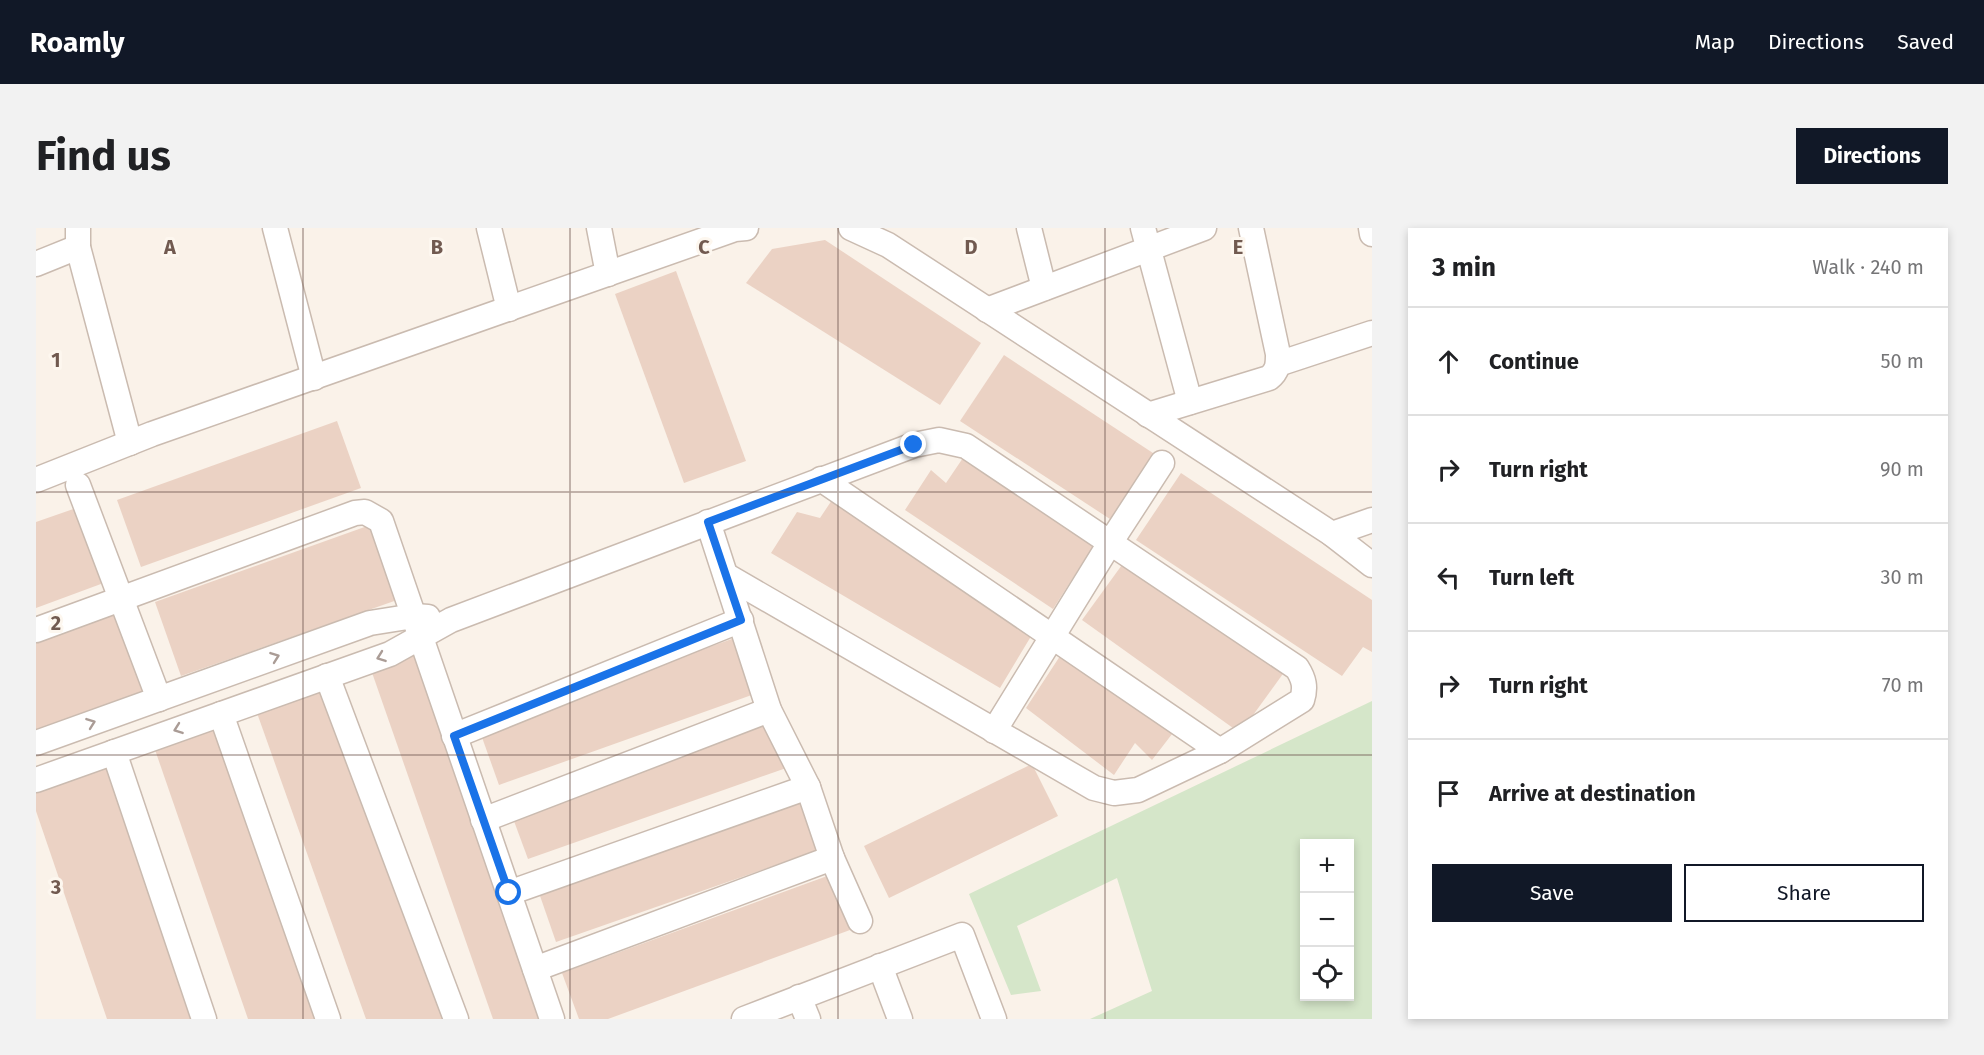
<!DOCTYPE html>
<html lang="en">
<head>
<meta charset="utf-8">
<style>
	:root { --surface:#fff; --page:#f2f2f2; --text:#202124; --muted:#757577; --line:#e0e0e0; --accent:#111827 }
	body { margin:0; font-family:"Fira Sans",sans-serif; background:var(--page); color:var(--text) }
	.controls { position:absolute; right:18px; bottom:18px; display:grid; overflow:hidden; border-radius:0px; box-shadow:0 3px 9px #0003 }
	.controls button { width:54px; height:54px; display:grid; place-items:center; padding:0; border:0; border-bottom:2px solid var(--line); background:var(--surface); color:var(--text); font:30px sans-serif }
	.stop { position:absolute; width:18px; height:18px; margin:-14px; border:4px solid #1a73e8; border-radius:50%; background:#fff }
	.stop.end { background:#1a73e8; border-color:#fff; box-shadow:0 2px 6px #0008 }
	.list { margin:0; padding:0; list-style:none }
	h2 { display:flex; justify-content:space-between; align-items:center; height:78px; margin:0; padding:0 24px; font-size:26px }
	h2 small { font-size:20px; font-weight:400; color:var(--muted) }
	.list li { display:grid; grid-template-columns:39px 1fr auto; gap:18px; align-items:center; box-sizing:border-box; height:108px; padding:0 24px; border-top:2px solid var(--line) }
	.list b { display:block; font-size:22px; white-space:nowrap }
	.list em { font-size:20px; font-style:normal; color:var(--muted) }
	.actions { display:flex; gap:12px; padding:18px 24px }
	.actions a { flex:1; padding:14px 0; border:2px solid var(--accent); border-radius:0px; text-align:center; font-size:21px; color:var(--accent) }
	.actions .main { background:var(--accent); color:#fff }
	.icon { flex:none; width:33px; height:33px; fill:none; stroke:currentColor; stroke-width:2; stroke-linecap:round; stroke-linejoin:round }
	.map { position:relative; flex:none; width:1336px; height:791px; overflow:hidden; border-radius:0px }
	header { display:flex; align-items:center; gap:36px; box-sizing:border-box; height:84px; padding:0 30px; background:var(--accent); color:#fff }
	header strong { font-size:28px }
	nav { display:flex; gap:33px; margin-inline-start:auto; font-size:21px }
	.intro { display:flex; align-items:center; justify-content:space-between; box-sizing:border-box; height:144px; padding:0 36px }
	h1 { margin:0; font-size:42px }
	.button { padding:15px 27px; border-radius:0px; background:var(--accent); color:#fff; font-size:21px; font-weight:700 }
	main { display:flex; gap:36px; padding:0 36px }
	aside { flex:1; background:var(--surface); border-radius:0px; box-shadow:0 3px 9px #0003 }
	.map>svg:first-child { display:block }
	.green { fill:#d5e6c9; fill-rule:evenodd }
	.building { fill:#ebd2c4 }
	.lines { fill:none; stroke-linecap:round; stroke-linejoin:round }
	.minor-casing { stroke:#cabbb0; stroke-width:27 }
	.minor { stroke:#fff; stroke-width:24 }
	.oneway { stroke:#aa9c96 }
	.route { stroke:#1a73e8; stroke-width:8 }
	.grid { fill:none; stroke:#715a50; stroke-width:1.5; stroke-opacity:0.55 }
	.grid-label { font-size:20px; text-anchor:middle; font-weight:bold; fill:#715a50; stroke:#fdf7ef; stroke-width:6; stroke-linejoin:round; paint-order:stroke }
</style>
</head>
<body>
<header>
<strong>Roamly</strong>
<nav><a>Map</a><a>Directions</a><a>Saved</a></nav>
</header>
<div class="intro"><h1>Find us</h1><a class="button">Directions</a></div>
<main>
<div class="map">
<svg width="1336" height="791" viewBox="0 0 1336 791">
	<rect width="100%" height="100%" fill="#faf2e9"/>
	<!-- green -->
	<path class="green" d="M 1336,473 L 1336,791 L 1054,791 L 1116,763 L 1081,650 L 981,698 L 1005,763 L 975,767 L 933,666 ZM 1268,616 L 1314,616 L 1314,768 L 1268,768 Z"/>
	<!-- building -->
	<g class="building">
		<polygon points="789,12 945,115 904,177 710,55 736,21"/>
		<polygon points="640,43 710,233 648,255 579,66"/>
		<polygon points="968,127 1120,227 1077,293 924,193"/>
		<polygon points="301,193 325,260 105,339 81,272"/>
		<polygon points="931,224 1060,314 1017,381 869,282 895,242 910,255"/>
		<polygon points="1145,245 1336,372 1336,424 1327,419 1306,448 1100,312"/>
		<polygon points="798,269 1003,395 964,460 735,325 761,284 784,290"/>
		<polygon points="46,278 73,353 0,380 0,294"/>
		<polygon points="337,296 364,371 145,448 119,374"/>
		<polygon points="1091,330 1249,443 1204,505 1046,392"/>
		<polygon points="86,382 114,464 0,503 0,412"/>
		<polygon points="707,407 727,463 463,557 443,501"/>
		<polygon points="378,421 507,791 457,791 333,436"/>
		<polygon points="1028,422 1143,497 1116,532 1099,515 1078,547 990,480"/>
		<polygon points="294,460 412,791 330,791 221,485"/>
		<polygon points="740,492 756,538 492,631 475,585"/>
		<polygon points="177,496 279,791 212,791 117,516"/>
		<polygon points="79,535 165,791 71,791 0,583 0,561"/>
		<polygon points="996,536 1022,588 853,670 828,618"/>
		<polygon points="768,572 786,621 520,714 503,665"/>
		<polygon points="794,647 814,702 572,791 543,791 526,745"/>
	</g>
	<g class="lines">
		<!-- minor casing -->
		<g class="minor-casing">
			<g id="minor">
				<polyline points="42,0 42,19 94,215"/>
				<polyline points="239,0 278,150"/>
				<polyline points="453,0 473,81"/>
				<polyline points="563,0 572,46"/>
				<polyline points="815,0 852,17 1296,306 1336,337"/>
				<polyline points="993,0 1008,60"/>
				<polyline points="1107,0 1154,174"/>
				<polyline points="1335,0 1336,6"/>
				<polyline points="0,36 42,19"/>
				<polyline points="951,82 1168,0"/>
				<polyline points="1242,136 1336,105"/>
				<path d="M 1112,187 L 1233,150 C 1242,143 1242,136 1242,126 L 1215,0"/>
				<polyline points="785,251 1184,523"/>
				<polyline points="0,252 116,206 699,1 710,0"/>
				<polyline points="42,257 123,471"/>
				<polyline points="672,294 733,482 772,559 796,630 824,693"/>
				<polyline points="1296,306 1336,292"/>
				<polyline points="0,402 319,285 329,284 345,293 516,791"/>
				<polyline points="291,448 420,791"/>
				<polyline points="185,486 292,791"/>
				<polyline points="958,503 1074,315 1126,235"/>
				<polyline points="418,508 705,392"/>
				<polyline points="0,515 334,395 378,388 392,389"/>
				<polyline points="78,524 168,791"/>
				<path d="M 0,552 L 354,426 L 415,392 L 878,217 L 903,212 L 930,218 L 1261,440 C 1268,451 1270,459 1266,472 L 1184,523 L 1102,562 L 1078,565 L 1058,560 L 691,348"/>
				<polyline points="447,592 733,482"/>
				<polyline points="473,665 772,559"/>
				<polyline points="844,738 864,791"/>
				<polyline points="499,741 796,630"/>
				<polyline points="763,769 772,791"/>
				<polyline points="708,791 926,707 958,791"/>
			</g>
		</g>
		<!-- minor -->
		<use href="#minor" class="minor"/>
	</g>
	<!-- one-way arrows -->
	<defs><path id="oneway-chevron" d="M-2-3.5L2.5 0L-2 3.5" fill="none" stroke-width="1.6" stroke-linecap="round" stroke-linejoin="round" transform="scale(1.5)"/></defs>
	<g class="oneway">
		<use href="#oneway-chevron" transform="translate(239 429) rotate(-20)"/>
		<use href="#oneway-chevron" transform="translate(345 429) rotate(160)"/>
		<use href="#oneway-chevron" transform="translate(55 495) rotate(-20)"/>
		<use href="#oneway-chevron" transform="translate(142 501) rotate(160)"/>
	</g>
	<g class="lines">
		<!-- route -->
		<polyline class="route" points="473,665 418,508 705,392 672,294 878,217"/>
	</g>
	<!-- grid -->
	<path class="grid" d="M 267,0 L 267,791M 534,0 L 534,791M 802,0 L 802,791M 1069,0 L 1069,791M 0,264 L 1336,264M 0,527 L 1336,527"/>
	<g class="grid-label">
		<text x="134" y="26">A</text>
		<text x="401" y="26">B</text>
		<text x="668" y="26">C</text>
		<text x="935" y="26">D</text>
		<text x="1202" y="26">E</text>
		<text x="20" y="139">1</text>
		<text x="20" y="402">2</text>
		<text x="20" y="666">3</text>
	</g>
</svg>
<div class="controls">
<button>+</button>
<button>−</button>
<button><svg class="icon" aria-label="locate" viewBox="0 0 24 24"><circle cx="12" cy="12" r="6"/><path d="M12 2v4M12 18v4M2 12h4M18 12h4"/></svg></button>
</div>
<div class="stop" style="left:473px;top:665px"></div>
<div class="stop end" style="left:878px;top:217px"></div>
</div>
<aside>
<h2>3 min<small>Walk · 240 m</small></h2>
<ul class="list">
<li><svg class="icon" aria-label="ahead" viewBox="0 0 24 24"><path d="M12 20V5M6 11l6-6 6 6"/></svg><div><b>Continue</b></div><em>50 m</em></li>
<li><svg class="icon" aria-label="right" viewBox="0 0 24 24"><path d="M7 20v-9h11M14 6l5 5-5 5"/></svg><div><b>Turn right</b></div><em>90 m</em></li>
<li><svg class="icon" aria-label="left" viewBox="0 0 24 24"><path d="M17 20v-9H6M10 6l-5 5 5 5"/></svg><div><b>Turn left</b></div><em>30 m</em></li>
<li><svg class="icon" aria-label="right" viewBox="0 0 24 24"><path d="M7 20v-9h11M14 6l5 5-5 5"/></svg><div><b>Turn right</b></div><em>70 m</em></li>
<li><svg class="icon" aria-label="arrive" viewBox="0 0 24 24"><path d="M6 21V4h12l-3 4 3 4H6"/></svg><div><b>Arrive at destination</b></div></li>
</ul>
<div class="actions"><a class="main">Save</a><a>Share</a></div>
</aside>
</main>
</body>
</html>
